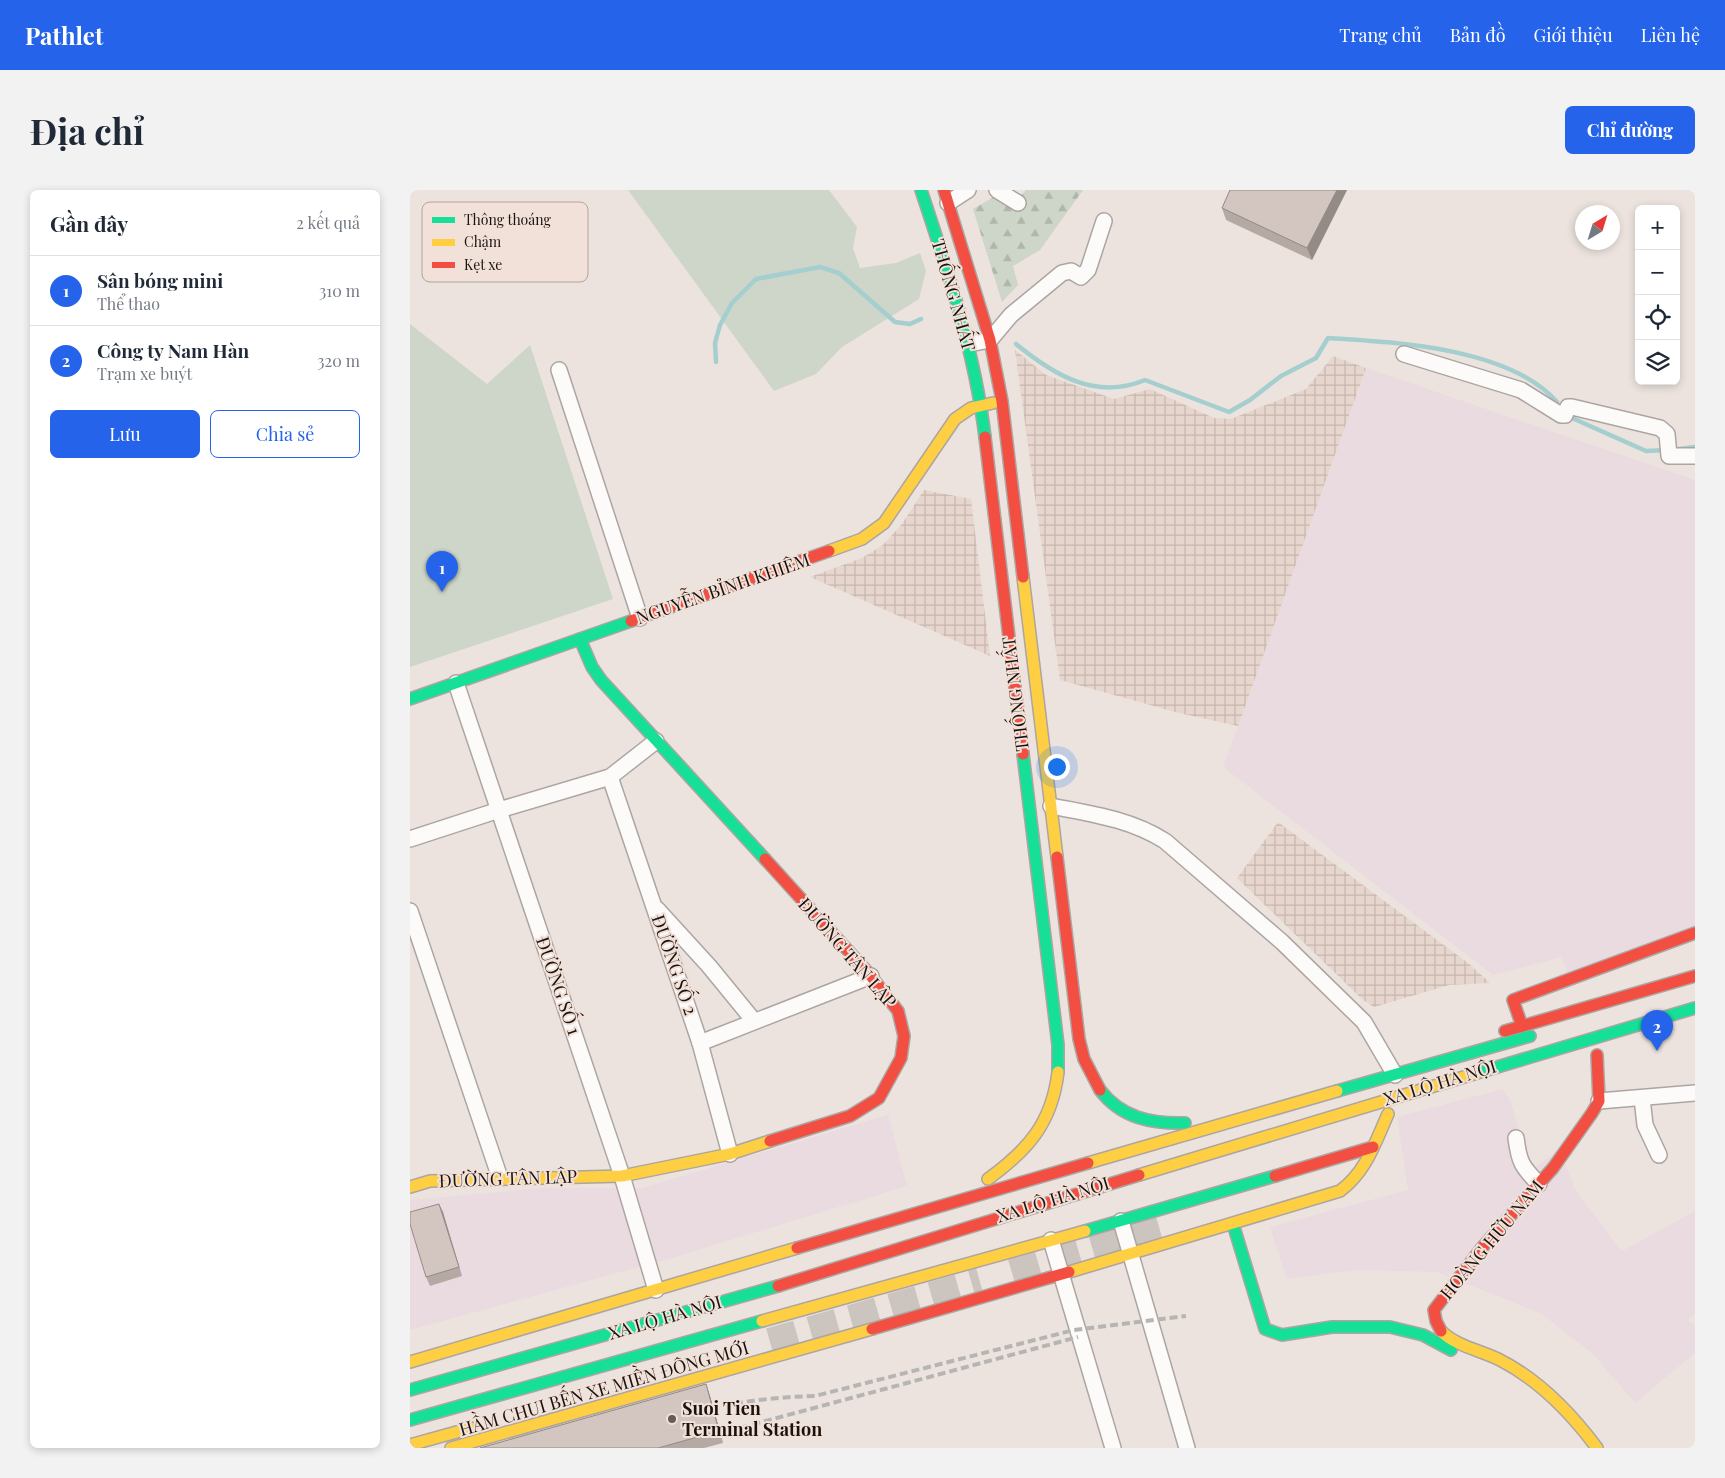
<!DOCTYPE html>
<html lang="vi">
<head>
<meta charset="utf-8">
<style>
	:root { --surface:#fff; --page:#f2f2f3; --text:#1f2937; --muted:#747a83; --line:#e0e1e3; --accent:#2563eb }
	body { margin:0; font-family:"Playfair Display",serif; background:var(--page); color:var(--text) }
	.controls { position:absolute; right:15px; top:15px; display:grid; overflow:hidden; border-radius:8px; box-shadow:0 2px 8px #0003 }
	.controls button { width:45px; height:45px; display:grid; place-items:center; padding:0; border:0; border-bottom:1px solid var(--line); background:var(--surface); color:var(--text); font:25px sans-serif }
	.compass { position:absolute; left:1165px; top:15px; width:45px; height:45px; border-radius:50%; background:var(--surface); box-shadow:0 2px 8px #0003; rotate:38deg }
	.you { position:absolute; left:646px; top:576px; width:18px; height:18px; margin:-12px; border:4px solid #fff; border-radius:50%; background:#1a73e8; box-shadow:0 0 0 8px #1a73e833 }
	.badge { display:grid; place-items:center; width:32px; height:32px; border-radius:50%; background:var(--accent); color:#fff; font-size:16px; font-weight:700 }
	.pin { position:absolute; translate:-50% -41px; filter:drop-shadow(0 1px 2px #0008) }
	.pin::after { content:''; position:absolute; top:26px; width:18px; height:15px; background:inherit; clip-path:polygon(0 0,100% 0,50% 100%) }
	.list { margin:0; padding:0; list-style:none }
	h2 { display:flex; justify-content:space-between; align-items:center; height:65px; margin:0; padding:0 20px; font-size:21px }
	h2 small { font-size:16px; font-weight:400; color:var(--muted) }
	.list li { display:grid; grid-template-columns:32px 1fr auto; gap:15px; align-items:center; box-sizing:border-box; height:70px; padding:0 20px; border-top:1px solid var(--line) }
	.list b { display:block; font-size:19px; white-space:nowrap }
	.list p { margin:0; font-size:16px; white-space:nowrap; color:var(--muted) }
	.list em { font-size:16px; font-style:normal; color:var(--muted) }
	.actions { display:flex; gap:10px; padding:15px 20px }
	.actions a { flex:1; padding:11px 0; border:1px solid var(--accent); border-radius:8px; text-align:center; font-size:18px; color:var(--accent) }
	.actions .main { background:var(--accent); color:#fff }
	.icon { flex:none; width:28px; height:28px; fill:none; stroke:currentColor; stroke-width:2; stroke-linecap:round; stroke-linejoin:round }
	.map { position:relative; flex:none; width:1285px; height:1258px; overflow:hidden; border-radius:8px }
	header { display:flex; align-items:center; gap:30px; box-sizing:border-box; height:70px; padding:0 25px; background:var(--accent); color:#fff }
	header strong { font-size:24px }
	nav { display:flex; gap:28px; margin-inline-start:auto; font-size:18px }
	.intro { display:flex; align-items:center; justify-content:space-between; box-sizing:border-box; height:120px; padding:0 30px }
	h1 { margin:0; font-size:35px }
	.button { padding:12px 22px; border-radius:8px; background:var(--accent); color:#fff; font-size:18px; font-weight:700 }
	main { display:flex; gap:30px; padding:0 30px }
	aside { flex:1; background:var(--surface); border-radius:8px; box-shadow:0 2px 8px #0003 }
	.map>svg:first-child { display:block }
	.commercial { fill:#eadbe0 }
	.industrial { fill:url(#industrial-grid) }
	.green { fill:#cdd6c8 }
	.forest { fill:url(#forest-firs) }
	.lines { fill:none; stroke-linecap:round; stroke-linejoin:round }
	.stream { stroke:#a5cecf; stroke-width:4.5 }
	.highway-tunnel { stroke:#ccc4bf; stroke-width:28; stroke-dasharray:28 14; stroke-linecap:butt }
	.street-casing { stroke:#aca5a1; stroke-width:18 }
	.fast-casing { stroke:#aca5a1; stroke-width:14 }
	.slow-casing { stroke:#aca5a1; stroke-width:14 }
	.jam-casing { stroke:#aca5a1; stroke-width:14 }
	.street { stroke:#fcfbfa; stroke-width:15 }
	.fast { stroke:#16e098; stroke-width:11 }
	.slow { stroke:#ffcf43; stroke-width:11 }
	.jam { stroke:#f24e42; stroke-width:11 }
	.rail { stroke:#b7b5b4; stroke-width:4; stroke-dasharray:8 4; stroke-linecap:butt }
	.wall { fill:#b5a9a4 }
	.shaded-wall { fill:#948a86 }
	.building { fill:#d3c5bf; stroke:#948a86 }
	.poi-dot { fill:#635c58; stroke:#f2e1d8; stroke-width:2 }
	.labels { text-anchor:middle; stroke-width:4; stroke-linejoin:round; paint-order:stroke }
	.street-label { font-size:18px; fill:#191310; stroke:#f2e1d8 }
	.poi-label { font-size:18px; font-weight:bold; fill:#191310; stroke:#f2e1d8; text-anchor:start }
	.key { fill:#f2e1d8; stroke:#b1a39c; stroke-width:1 }
	.key-label { font-size:14px; fill:#191310 }
</style>
</head>
<body>
<header>
<strong>Pathlet</strong>
<nav><a>Trang chủ</a><a>Bản đồ</a><a>Giới thiệu</a><a>Liên hệ</a></nav>
</header>
<div class="intro"><h1>Địa chỉ</h1><a class="button">Chỉ đường</a></div>
<main>
<aside>
<h2>Gần đây<small>2 kết quả</small></h2>
<ul class="list">
<li><span class="badge">1</span><div><b>Sân bóng mini</b><p>Thể thao</p></div><em>310 m</em></li>
<li><span class="badge">2</span><div><b>Công ty Nam Hàn</b><p>Trạm xe buýt</p></div><em>320 m</em></li>
</ul>
<div class="actions"><a class="main">Lưu</a><a>Chia sẻ</a></div>
</aside>
<div class="map">
<svg width="1285" height="1258" viewBox="0 0 1285 1258">
	<defs>
		<pattern id="industrial-grid" width="8" height="8" patternUnits="userSpaceOnUse" patternTransform="scale(1.25)"><rect width="8" height="8" fill="#e7d6cd"/><path d="M0 4h8M4 0v8" fill="none" stroke="#c6b7af"/></pattern>
		<pattern id="forest-firs" width="22" height="20" patternUnits="userSpaceOnUse" patternTransform="scale(1.25)"><rect width="22" height="20" fill="#cdd6c8"/><path d="M5 1l3.5 6h-7zM16 11l3.5 6h-7z" fill="#afb7ab"/></pattern>
	</defs>
	<rect width="100%" height="100%" fill="#ece3de"/>
	<!-- commercial -->
	<g class="commercial">
		<polygon points="956,178 1285,290 1285,739 1158,785 1152,767 1083,785 813,577"/>
		<polygon points="1093,899 1100,910 1117,968 1124,978 1149,960 1167,1003 1212,1061 1285,1021 1285,1124 1278,1130 1285,1135 1285,1163 1225,1213 1182,1163 1130,1123 1027,1082 947,1080 877,1089 860,1037 998,1000 987,927"/>
		<polygon points="478,925 497,996 262,1068 0,1140 0,1010 132,998 232,998"/>
	</g>
	<!-- industrial -->
	<g class="industrial">
		<polygon points="605,160 636,185 704,209 740,199 804,228 821,229 896,199 923,166 956,178 828,536 769,523 650,490"/>
		<polygon points="514,300 561,309 580,466 400,387 452,368 473,355 492,334"/>
		<polygon points="868,632 1058,773 1080,793 1039,795 964,817 953,810 827,688"/>
	</g>
	<!-- green -->
	<g class="green">
		<polygon points="218,0 419,0 447,37 443,58 450,78 486,73 510,63 516,81 509,109 432,157 406,184 364,201"/>
		<polygon points="0,134 77,194 120,155 203,409 0,477"/>
	</g>
	<!-- forest -->
	<polygon class="forest" points="616,0 673,0 630,60 603,76 608,95 592,112 563,19 587,5 600,18"/>
	<g class="lines">
		<!-- stream -->
		<g class="stream">
			<path d="M 606,154 C 643,184 685,211 735,190 L 819,222 L 840,210 L 871,186 L 906,168 L 918,148 C 986,152 1100,158 1147,212"/>
			<polyline points="306,172 305,153 310,135 322,113 346,89 410,77 429,83 485,132 500,134 511,129"/>
			<polyline points="1162,228 1236,261 1256,260"/>
			<polyline points="1269,259 1285,257"/>
		</g>
		<!-- highway-tunnel -->
		<g class="highway-tunnel">
			<polyline points="602,1083 760,1037"/>
			<polyline points="360,1152 570,1092"/>
		</g>
		<!-- street casing -->
		<g class="street-casing">
			<g id="street">
				<polyline points="587,0 608,13"/>
				<polyline points="538,13 558,0"/>
				<polyline points="559,154 580,150 601,125 652,83 661,81 671,87 678,80 694,31"/>
				<polyline points="994,164 1111,200 1151,225 1155,225 1158,217 1162,217 1250,238 1257,244 1259,266 1285,266"/>
				<polyline points="149,180 230,428"/>
				<polyline points="46,493 212,986 246,1100"/>
				<polyline points="200,587 290,853 320,964"/>
				<path d="M 641,616 C 682,624 720,629 755,651 L 872,752 L 954,832 L 985,885"/>
				<polyline points="0,649 89,620 200,587 246,551"/>
				<polyline points="247,719 299,776 344,831"/>
				<polyline points="0,721 90,988"/>
				<polyline points="290,853 461,786"/>
				<polyline points="1232,908 1235,935 1249,965"/>
				<polyline points="1189,911 1285,903"/>
				<path d="M 1106,948 C 1109,972 1112,977 1129,994"/>
				<polyline points="711,1031 777,1258"/>
				<polyline points="641,1050 703,1258"/>
			</g>
		</g>
		<!-- fast casing -->
		<g class="fast-casing">
			<g id="fast">
				<path d="M 511,0 C 538,81 565,163 575,247"/>
				<polyline points="170,449 182,477 191,490 355,669"/>
				<polyline points="0,509 221,431"/>
				<polyline points="613,564 648,855 648,882"/>
				<polyline points="1067,883 1285,818"/>
				<path d="M 690,900 C 711,928 742,934 775,933"/>
				<polyline points="927,901 1120,846"/>
				<polyline points="823,1034 855,1139 872,1145 922,1137 980,1137 1013,1145 1041,1160"/>
				<polyline points="675,1041 865,986"/>
				<polyline points="0,1200 368,1096"/>
				<polyline points="0,1230 352,1131"/>
			</g>
		</g>
		<!-- slow casing -->
		<g class="slow-casing">
			<g id="slow">
				<polyline points="419,361 452,349 474,333 545,229 561,218 583,213"/>
				<polyline points="613,387 647,667"/>
				<polyline points="678,973 927,901"/>
				<polyline points="729,985 1067,883"/>
				<path d="M 578,989 C 618,960 642,933 648,882"/>
				<polyline points="0,997 20,991 212,986 320,964 360,951"/>
				<path d="M 659,1082 L 930,1001 C 956,982 965,953 978,924"/>
				<polyline points="352,1131 675,1041"/>
				<path d="M 1031,1141 C 1047,1157 1071,1160 1090,1170 C 1129,1190 1161,1223 1187,1258"/>
				<polyline points="0,1172 387,1058"/>
				<polyline points="0,1255 61,1238"/>
				<polyline points="41,1258 462,1139"/>
			</g>
		</g>
		<!-- jam casing -->
		<g class="jam-casing">
			<g id="jam">
				<polyline points="534,0 580,150 592,211 613,387"/>
				<polyline points="575,247 613,564"/>
				<polyline points="221,431 419,361"/>
				<polyline points="647,667 669,849 674,869 690,900"/>
				<polyline points="355,669 461,786 488,821 494,846 491,868 469,908 440,926 360,951"/>
				<polyline points="1112,836 1103,810 1285,743"/>
				<polyline points="1095,841 1285,786"/>
				<polyline points="865,986 963,957"/>
				<polyline points="387,1058 678,973"/>
				<polyline points="368,1096 729,985"/>
				<polyline points="462,1139 659,1082"/>
				<polyline points="1031,1141 1026,1131 1024,1120 1071,1059 1143,978 1182,923 1189,911 1187,865"/>
			</g>
		</g>
		<!-- street -->
		<use href="#street" class="street"/>
		<!-- fast -->
		<use href="#fast" class="fast"/>
		<!-- slow -->
		<use href="#slow" class="slow"/>
		<!-- jam -->
		<use href="#jam" class="jam"/>
		<!-- rail -->
		<g class="rail">
			<path d="M 290,1222 C 327,1211 367,1207 405,1206 L 664,1140 L 776,1126"/>
			<polyline points="296,1247 668,1147"/>
		</g>
	</g>
	<!-- wall -->
	<g class="wall">
		<polygon points="820,0 937,0 902,70 816,30 812,18"/>
		<polygon points="29,1014 52,1086 20,1096 16,1087"/>
		<polygon points="296,1194 300,1206 313,1253 294,1258 70,1258"/>
	</g>
	<!-- shaded-wall -->
	<g class="shaded-wall">
		<polygon points="927,0 937,0 902,70 897,58"/>
		<polygon points="29,1014 33,1022 52,1086 49,1077"/>
		<polygon points="296,1194 300,1206 313,1253 309,1241"/>
	</g>
	<!-- building -->
	<g class="building">
		<polygon points="820,0 927,0 897,58 812,18"/>
		<polygon points="29,1014 49,1077 16,1087 0,1034 0,1022"/>
		<polygon points="296,1194 309,1241 248,1258 70,1258"/>
	</g>
	<!-- markers -->
	<circle class="poi-dot" cx="262" cy="1229" r="5"/>
	<g class="labels">
		<!-- street labels -->
		<g class="street-label">
			<text transform="translate(543 105) rotate(74)" y="6">THỐNG NHẤT</text>
			<text transform="translate(313 399) rotate(-19)" y="6">NGUYỄN BỈNH KHIÊM</text>
			<text transform="translate(606 504) rotate(-97)" y="6">THỐNG NHẤT</text>
			<text transform="translate(437 763) rotate(49)" y="6">ĐƯỜNG TÂN LẬP</text>
			<text transform="translate(264 775) rotate(71)" y="6">ĐƯỜNG SỐ 2</text>
			<text transform="translate(148 796) rotate(71)" y="6">ĐƯỜNG SỐ 1</text>
			<text transform="translate(1030 893) rotate(-17)" y="6">XA LỘ HÀ NỘI</text>
			<text transform="translate(98 989) rotate(-2)" y="6">ĐƯỜNG TÂN LẬP</text>
			<text transform="translate(643 1010) rotate(-17)" y="6">XA LỘ HÀ NỘI</text>
			<text transform="translate(1082 1050) rotate(-50)" y="6">HOÀNG HỮU NAM</text>
			<text transform="translate(255 1128) rotate(-16)" y="6">XA LỘ HÀ NỘI</text>
			<text transform="translate(194 1199) rotate(-16)" y="6">HẦM CHUI BẾN XE MIỀN ĐÔNG MỚI</text>
		</g>
		<!-- poi labels -->
		<g class="poi-label">
			<text x="272" y="1225">Suoi Tien<tspan x="272" dy="21">Terminal Station</tspan></text>
		</g>
	</g>
	<!-- legend -->
	<rect x="12" y="12" width="166" height="80" rx="8" class="key"/>
	<rect x="22" y="27" width="23" height="6" fill="#16e098"/>
	<rect x="22" y="49" width="23" height="7" fill="#ffcf43"/>
	<rect x="22" y="72" width="23" height="6" fill="#f24e42"/>
	<g class="key-label">
		<text x="54" y="35">Thông thoáng</text>
		<text x="54" y="57">Chậm</text>
		<text x="54" y="80">Kẹt xe</text>
	</g>
</svg>
<div class="controls">
<button>+</button>
<button>−</button>
<button><svg class="icon" aria-label="locate" viewBox="0 0 24 24"><circle cx="12" cy="12" r="6"/><path d="M12 2v4M12 18v4M2 12h4M18 12h4"/></svg></button>
<button><svg class="icon" aria-label="layers" viewBox="0 0 24 24"><path d="M12 4l9 5-9 5-9-5zM3 14l9 5 9-5"/></svg></button>
</div>
<svg class="compass" viewBox="-18 -18 36 36"><path d="M0-13l5 13h-10z" fill="#e53935"/><path d="M0 13l5-13h-10z" fill="#747a83"/></svg>
<div class="you"></div>
<div class="pin badge" style="left:32px;top:402px">1</div>
<div class="pin badge" style="left:1247px;top:861px">2</div>
</div>
</main>
</body>
</html>
